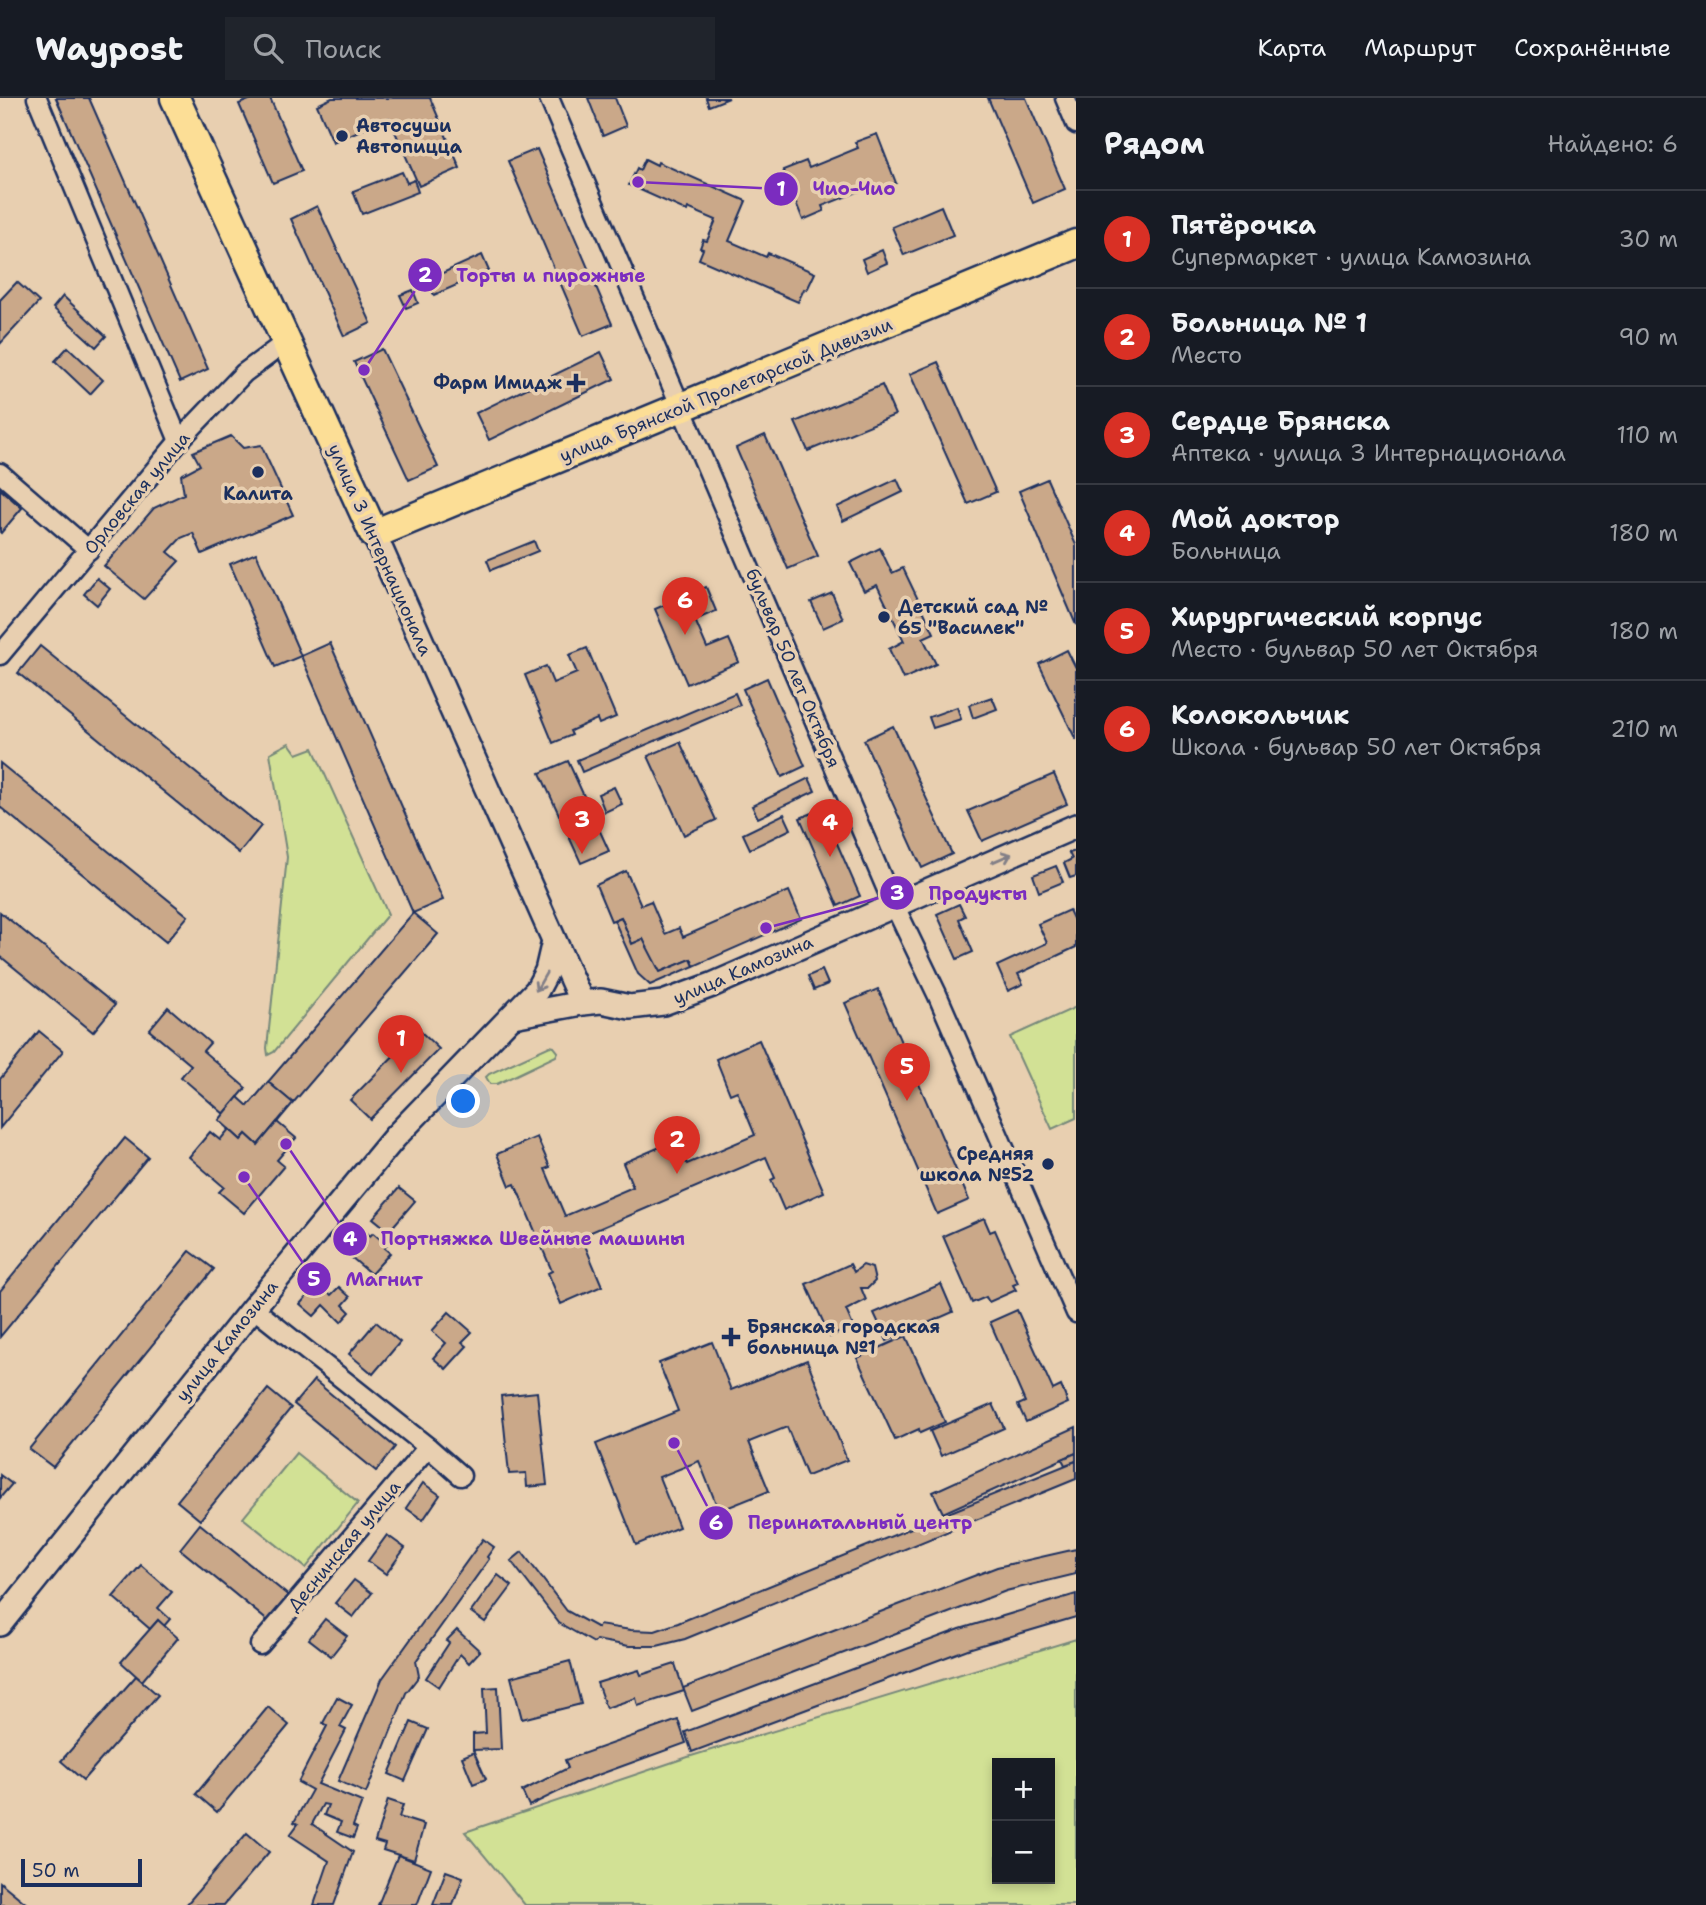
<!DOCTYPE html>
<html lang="ru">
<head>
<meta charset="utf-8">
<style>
	:root { --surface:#171b24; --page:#20242c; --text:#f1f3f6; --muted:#9ea1a6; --line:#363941; --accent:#d93025 }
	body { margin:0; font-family:"Shantell Sans",sans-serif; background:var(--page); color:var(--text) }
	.controls { position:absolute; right:21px; bottom:21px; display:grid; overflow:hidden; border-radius:0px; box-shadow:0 4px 10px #0003 }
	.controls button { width:63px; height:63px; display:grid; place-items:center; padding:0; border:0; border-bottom:2px solid var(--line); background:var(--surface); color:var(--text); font:35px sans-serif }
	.scale { position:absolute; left:21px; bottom:18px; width:121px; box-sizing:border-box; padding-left:7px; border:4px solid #1b2f5e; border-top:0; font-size:19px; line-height:24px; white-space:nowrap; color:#1b2f5e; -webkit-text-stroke:5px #e8cfb0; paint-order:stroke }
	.you { position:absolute; left:464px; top:1004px; width:24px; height:24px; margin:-18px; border:5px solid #fff; border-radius:50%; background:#1a73e8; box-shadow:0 0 0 10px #1a73e833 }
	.badge { display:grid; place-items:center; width:46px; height:46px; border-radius:50%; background:var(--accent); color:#fff; font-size:23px; font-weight:700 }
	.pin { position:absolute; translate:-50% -58px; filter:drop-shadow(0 2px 4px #0008) }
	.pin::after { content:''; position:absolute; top:37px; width:24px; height:21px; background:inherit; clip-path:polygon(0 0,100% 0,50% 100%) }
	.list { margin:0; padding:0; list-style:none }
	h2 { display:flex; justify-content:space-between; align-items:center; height:91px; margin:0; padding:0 28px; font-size:30px }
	h2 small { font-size:23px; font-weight:400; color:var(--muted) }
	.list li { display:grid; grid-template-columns:46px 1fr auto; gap:21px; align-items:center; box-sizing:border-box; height:98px; padding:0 28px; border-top:2px solid var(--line) }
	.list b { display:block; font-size:26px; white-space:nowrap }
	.list p { margin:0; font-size:23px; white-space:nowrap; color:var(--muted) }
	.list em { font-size:23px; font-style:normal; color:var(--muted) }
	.icon { flex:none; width:38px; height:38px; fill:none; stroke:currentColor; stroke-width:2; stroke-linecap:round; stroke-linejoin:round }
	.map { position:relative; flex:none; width:1076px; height:1807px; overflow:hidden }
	header { display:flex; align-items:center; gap:42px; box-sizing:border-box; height:98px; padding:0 35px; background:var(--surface); border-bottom:2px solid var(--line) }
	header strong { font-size:33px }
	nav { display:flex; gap:38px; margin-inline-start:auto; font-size:24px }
	.search { width:490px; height:63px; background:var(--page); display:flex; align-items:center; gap:18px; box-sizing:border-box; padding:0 24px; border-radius:0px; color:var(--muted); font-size:26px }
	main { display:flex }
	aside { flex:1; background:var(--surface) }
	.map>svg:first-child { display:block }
	.green { fill:#d2e195; stroke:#76887a; stroke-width:2; fill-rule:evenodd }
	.building { fill:#caa889; stroke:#1b2f5e; stroke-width:2 }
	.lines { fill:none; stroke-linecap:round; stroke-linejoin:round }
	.minor-casing { stroke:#1b2f5e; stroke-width:23 }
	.tertiary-casing { stroke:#1b2f5e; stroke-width:28 }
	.primary-casing { stroke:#1b2f5e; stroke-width:33 }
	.minor { stroke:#e8cfb0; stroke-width:18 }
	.tertiary { stroke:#e8cfb0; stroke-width:23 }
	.primary { stroke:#fcde96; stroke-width:28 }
	.oneway { stroke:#827f87 }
	.poi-dot { fill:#1b2f5e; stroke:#e8cfb0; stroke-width:2.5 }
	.labels { text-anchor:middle; stroke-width:7; stroke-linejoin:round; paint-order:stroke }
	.poi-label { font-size:18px; font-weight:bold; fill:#1b2f5e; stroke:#e8cfb0; text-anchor:start }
	.street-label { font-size:18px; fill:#1b2f5e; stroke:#e8cfb0 }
	.leader { fill:none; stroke:#7b2cbf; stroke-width:2.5 }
	.callout-dot { fill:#7b2cbf; stroke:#e8cfb0; stroke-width:2.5 }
	.mark-label { font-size:21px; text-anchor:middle; font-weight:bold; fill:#fff }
	.callout-label { font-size:19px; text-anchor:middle; font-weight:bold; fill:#7b2cbf; stroke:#e8cfb0; stroke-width:7; stroke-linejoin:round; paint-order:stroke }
</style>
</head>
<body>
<header>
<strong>Waypost</strong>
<div class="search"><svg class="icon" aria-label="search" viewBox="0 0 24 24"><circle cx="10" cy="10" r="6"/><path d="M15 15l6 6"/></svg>Поиск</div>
<nav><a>Карта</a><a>Маршрут</a><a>Сохранённые</a></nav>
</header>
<main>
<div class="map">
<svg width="1076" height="1807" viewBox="0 0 1076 1807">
	<rect width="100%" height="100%" fill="#e8cfb0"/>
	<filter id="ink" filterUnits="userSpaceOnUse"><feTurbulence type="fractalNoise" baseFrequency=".0143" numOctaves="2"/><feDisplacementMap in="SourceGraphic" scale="14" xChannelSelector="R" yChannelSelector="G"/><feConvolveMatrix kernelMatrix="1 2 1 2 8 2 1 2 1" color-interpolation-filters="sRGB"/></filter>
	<g filter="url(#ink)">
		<!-- green -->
		<g class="green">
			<polygon points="289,645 297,656 313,650 388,816 274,954 268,957 267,950 287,759 270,655"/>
			<polygon points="1076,909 1076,1020 1052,1031 1010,939"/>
			<polygon points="550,948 554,949 558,954 556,958 497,986 490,986 486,979 489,976"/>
			<polygon points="296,1355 358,1405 306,1470 243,1420"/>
			<path d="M 1076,1541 L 1076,1807 L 525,1807 L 465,1734 L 688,1659 ZM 997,1665 L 1050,1665 L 1050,1781 L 997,1781 Z"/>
		</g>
		<!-- building -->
		<g class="building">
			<polygon points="56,0 89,0 208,271 180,284"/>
			<polygon points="254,0 270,0 302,73 273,85 239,6"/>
			<polygon points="332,0 430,0 460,70 419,88 389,20 333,44 317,7"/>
			<polygon points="588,0 615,0 626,28 603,38"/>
			<polygon points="706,0 729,0 709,8"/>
			<polygon points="988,0 1026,0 1065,91 1033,105"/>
			<polygon points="877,36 896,85 874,94 872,88 822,108 824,113 803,122 783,72 806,63 809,70 858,50 855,44"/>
			<polygon points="537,51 612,226 583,238 508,63"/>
			<polygon points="645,61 657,67 658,64 746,103 729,143 766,159 768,155 815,175 807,192 804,191 798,204 699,161 703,151 700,150 703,142 707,143 716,122 688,110 687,113 629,87 637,70 640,72"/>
			<polygon points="402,74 407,85 414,82 418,94 362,116 353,93"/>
			<polygon points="317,108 371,225 344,238 291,121"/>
			<polygon points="941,108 953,137 904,157 892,129"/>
			<polygon points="882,152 887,165 867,174 862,161"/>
			<polygon points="482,157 489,173 434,197 427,182"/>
			<polygon points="17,184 39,204 0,246 0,202"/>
			<polygon points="413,192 418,205 406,210 400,197"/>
			<polygon points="63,198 106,238 96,249 53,210"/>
			<polygon points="68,249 103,282 90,296 55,263"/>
			<polygon points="382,251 438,369 409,382 354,264"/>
			<polygon points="601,254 614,281 489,342 476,315"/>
			<polygon points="938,264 996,394 968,406 910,276"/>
			<polygon points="882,287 895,317 808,353 795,324"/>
			<polygon points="765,337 818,458 788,471 736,350"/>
			<polygon points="231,338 243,350 261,347 293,417 202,456 193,435 181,440 168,454 179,463 144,501 104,468 154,410 184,396 181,377 200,367 193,354"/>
			<polygon points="897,381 903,394 843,423 837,409"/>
			<polygon points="1047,381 1076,447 1076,527 1019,393"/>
			<polygon points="0,391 22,410 1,435 0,434"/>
			<polygon points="534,443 538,453 491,472 487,462"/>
			<polygon points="880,450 892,475 903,470 934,535 923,540 936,566 903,581 889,551 904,543 877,487 864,493 850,465"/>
			<polygon points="256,455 301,558 275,569 230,466"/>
			<polygon points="97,480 110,491 97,507 84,496"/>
			<polygon points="706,489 716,513 695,522 707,550 729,541 739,564 687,586 655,511"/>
			<polygon points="832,495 843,521 823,530 811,504"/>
			<polygon points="330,545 443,802 413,815 301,558"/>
			<polygon points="40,548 261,728 239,755 18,575"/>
			<polygon points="587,550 616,619 599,626 597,621 570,633 572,637 553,645 525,577 546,568 553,585 577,575 569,557"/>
			<polygon points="1067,552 1076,570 1076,642 1039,566"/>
			<polygon points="767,580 805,668 782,679 743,591"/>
			<polygon points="735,595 740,607 582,674 577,662"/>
			<polygon points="992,599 997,611 973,620 969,607"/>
			<polygon points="957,609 961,621 933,630 929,619"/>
			<polygon points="893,628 952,756 922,770 864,642"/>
			<polygon points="680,644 716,722 684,737 648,658"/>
			<polygon points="568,663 609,753 581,765 540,675"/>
			<polygon points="0,665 188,818 166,844 0,709"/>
			<polygon points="1054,676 1067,706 982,743 968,713"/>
			<polygon points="809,680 815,693 758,720 752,708"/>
			<polygon points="614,689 622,706 605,714 598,696"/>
			<polygon points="822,711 860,798 838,808 800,720"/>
			<polygon points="784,716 791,731 750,751 743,736"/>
			<polygon points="1076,753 1076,778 1070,780 1064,765 1072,761 1069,755"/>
			<polygon points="1056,768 1063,784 1039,794 1033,777"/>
			<polygon points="626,773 641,807 651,803 665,836 679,830 683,839 789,793 801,821 694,868 691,861 658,875 643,841 632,846 621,819 611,823 596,787"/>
			<polygon points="959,806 965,818 959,821 973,854 957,861 937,816"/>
			<polygon points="1069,812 1076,827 1076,849 1018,876 1023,886 1008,893 997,868 1047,845 1038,826"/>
			<polygon points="0,814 115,907 93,934 0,858"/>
			<polygon points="413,815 438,836 293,1005 268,984"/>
			<polygon points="621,819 632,846 643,841 660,874 691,861 694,868 650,887 638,876 614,822"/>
			<polygon points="822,872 828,886 814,892 808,878"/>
			<polygon points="878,891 969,1102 937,1116 845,905"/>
			<polygon points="168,909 210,945 203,953 246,990 224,1016 181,979 191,967 149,932"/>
			<polygon points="419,932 439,951 370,1021 350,1002"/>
			<polygon points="39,933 63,953 0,1030 0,981"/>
			<polygon points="759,942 824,1094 784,1112 771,1082 775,1080 766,1059 577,1140 580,1147 584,1145 602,1188 561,1206 548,1175 552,1173 515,1086 510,1088 497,1056 537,1039 550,1069 545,1071 565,1118 633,1089 623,1065 676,1042 687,1066 755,1037 737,993 730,996 716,961"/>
			<polygon points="268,984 293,1005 258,1047 246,1036 241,1042 219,1022 238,999 248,1008"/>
			<polygon points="277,1024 296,1040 277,1062 284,1068 244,1115 219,1094 224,1089 189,1059 210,1034 220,1042 229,1031 241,1042 246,1036 258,1047"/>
			<polygon points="125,1040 148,1059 0,1239 0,1193"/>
			<polygon points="399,1090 415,1103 389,1133 373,1120"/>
			<polygon points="984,1120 990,1134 995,1132 1018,1185 1013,1187 1016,1192 989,1204 986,1199 972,1205 943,1138"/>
			<polygon points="364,1132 370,1138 373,1135 387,1147 384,1150 390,1155 371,1176 345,1154"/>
			<polygon points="190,1153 214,1171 53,1369 29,1351"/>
			<polygon points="850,1166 854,1174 863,1167 872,1170 875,1183 868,1190 861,1190 866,1202 846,1212 853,1228 830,1239 806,1186"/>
			<polygon points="318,1186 331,1197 339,1189 350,1199 343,1207 350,1214 341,1224 324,1207 314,1218 300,1206"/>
			<polygon points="941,1186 953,1214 887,1243 874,1215"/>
			<polygon points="1017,1212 1053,1292 1061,1288 1068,1305 1026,1324 1018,1307 1025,1304 990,1224"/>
			<polygon points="449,1214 472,1234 462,1244 467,1248 446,1271 433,1260 446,1245 432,1233"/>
			<polygon points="376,1224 400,1244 373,1276 349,1256"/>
			<polygon points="906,1238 945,1324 920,1335 919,1331 895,1342 857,1260"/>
			<polygon points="712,1244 731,1292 807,1262 847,1362 807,1378 787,1329 749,1344 769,1393 719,1413 699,1363 659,1379 679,1429 636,1447 596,1346 678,1313 659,1265"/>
			<polygon points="314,1282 395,1349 376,1373 294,1306"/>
			<polygon points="268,1291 291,1310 200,1422 177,1403"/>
			<polygon points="537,1294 547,1387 527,1389 526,1375 509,1376 501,1298"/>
			<polygon points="993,1306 1004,1330 941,1358 930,1333"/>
			<polygon points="1076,1329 1076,1355 943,1415 933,1394"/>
			<polygon points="1076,1355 1076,1363 1065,1367 1062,1361"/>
			<polygon points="1076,1363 1076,1381 685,1541 657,1548 629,1548 596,1542 594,1545 559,1525 511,1463 522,1454 567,1513 598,1530 599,1527 631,1532 655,1533 678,1525"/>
			<polygon points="0,1377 12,1386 0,1400"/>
			<polygon points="423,1385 440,1397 423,1422 406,1410"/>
			<polygon points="200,1426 290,1499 269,1524 180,1451"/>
			<polygon points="387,1437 405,1450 386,1476 368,1463"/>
			<polygon points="483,1441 494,1449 487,1459 489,1461 416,1563 419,1578 406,1595 366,1695 338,1683 382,1581"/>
			<polygon points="1076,1451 1076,1476 1006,1493 692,1613 683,1590 997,1469"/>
			<polygon points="141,1467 172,1494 158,1510 170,1521 164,1528 158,1522 150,1531 113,1499"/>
			<polygon points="498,1477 512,1488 485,1524 471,1514"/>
			<polygon points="354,1482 372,1495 353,1519 335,1505"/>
			<polygon points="1076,1496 1076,1519 968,1551 692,1654 685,1634 960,1531"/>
			<polygon points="325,1521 347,1538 331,1558 309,1541"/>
			<polygon points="158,1522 178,1540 142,1583 121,1564"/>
			<polygon points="457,1532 480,1553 469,1565 460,1556 439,1589 426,1580 449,1545 446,1543"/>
			<polygon points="570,1563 581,1606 522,1621 511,1579"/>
			<polygon points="675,1566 684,1593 638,1608 636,1600 606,1610 597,1585 639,1572 641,1577"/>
			<polygon points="136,1578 158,1597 83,1682 61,1663"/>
			<polygon points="498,1589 501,1651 473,1652 473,1636 486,1635 484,1590"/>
			<polygon points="337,1599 352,1607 340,1629 346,1632 318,1686 362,1704 353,1728 357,1730 353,1740 337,1734 341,1724 324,1717 328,1707 323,1706 312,1726 353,1754 334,1807 314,1807 329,1763 290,1737 298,1726 294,1724 312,1692 298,1684 327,1628 323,1625"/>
			<polygon points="268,1609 289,1627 217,1714 196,1696"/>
			<polygon points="678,1622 686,1645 576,1685 529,1708 522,1693 568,1670 565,1662"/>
			<polygon points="411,1624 428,1631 405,1683 389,1676"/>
			<polygon points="474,1654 486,1681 473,1686 462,1659"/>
			<polygon points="388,1702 403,1707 399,1719 424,1727 414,1762 383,1752 385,1746 375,1743"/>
			<polygon points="247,1735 269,1754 224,1807 186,1807"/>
			<polygon points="398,1757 431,1770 417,1807 378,1807"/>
			<polygon points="446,1773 463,1779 453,1807 433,1807"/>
			<polygon points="0,1784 28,1807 0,1807"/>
		</g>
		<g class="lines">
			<!-- minor casing -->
			<g class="minor-casing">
				<g id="minor">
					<polyline points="37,0 179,343"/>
					<polyline points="549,0 887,792 937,896 1076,1215"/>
					<polyline points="1065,0 1076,26"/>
					<polyline points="0,375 89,452"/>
					<polyline points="0,557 179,343 244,275 286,244"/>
					<polyline points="253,1210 428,1349 461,1378"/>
					<polyline points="260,1547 428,1349"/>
				</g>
			</g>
			<!-- tertiary casing -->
			<g class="tertiary-casing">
				<g id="tertiary">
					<polyline points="374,436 582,905"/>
					<polyline points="513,918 582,905 601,903 630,909 663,905 712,887 1076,728"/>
					<polyline points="0,1526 253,1210 395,1039 537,892 547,873 554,843"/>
				</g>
			</g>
			<!-- primary casing -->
			<g class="primary-casing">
				<polyline id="primary" points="175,0 374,436 1076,146"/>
			</g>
			<!-- minor -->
			<use href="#minor" class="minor"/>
			<!-- tertiary -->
			<use href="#tertiary" class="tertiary"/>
			<!-- primary -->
			<use href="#primary" class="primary"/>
		</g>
		<!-- one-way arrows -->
		<defs><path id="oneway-shaft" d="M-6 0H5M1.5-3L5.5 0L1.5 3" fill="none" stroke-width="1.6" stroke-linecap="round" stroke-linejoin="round" transform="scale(1.75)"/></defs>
		<g class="oneway">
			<use href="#oneway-shaft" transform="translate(1002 760) rotate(-23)"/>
			<use href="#oneway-shaft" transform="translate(541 884) rotate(120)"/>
		</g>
	</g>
	<!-- markers -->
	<g class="poi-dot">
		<circle cx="342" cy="38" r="7"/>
		<path d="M572.5 274.5h7v7h7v7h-7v7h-7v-7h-7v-7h7z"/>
		<circle cx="258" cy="374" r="7"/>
		<circle cx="884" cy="519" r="7"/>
		<circle cx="1048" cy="1066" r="7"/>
		<path d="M727.5 1228.5h7v7h7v7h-7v7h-7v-7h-7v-7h7z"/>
	</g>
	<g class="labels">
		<!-- poi labels -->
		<g class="poi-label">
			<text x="356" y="34">Автосуши<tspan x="356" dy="21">Автопицца</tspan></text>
			<text x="562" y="291" text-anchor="end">Фарм Имидж</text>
			<text x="258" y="402" text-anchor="middle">Калита</text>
			<text x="898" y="515">Детский сад №<tspan x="898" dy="21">65 "Василек"</tspan></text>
			<text x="1034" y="1062" text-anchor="end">Средняя<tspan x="1034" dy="21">школа №52</tspan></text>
			<text x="747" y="1235">Брянская городская<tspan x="747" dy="21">больница №1</tspan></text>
		</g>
		<!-- street labels -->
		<g class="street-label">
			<text transform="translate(726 292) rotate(-22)" y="6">улица Брянской Пролетарской Дивизии</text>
			<text transform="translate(137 395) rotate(-50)" y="6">Орловская улица</text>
			<text transform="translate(380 452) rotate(66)" y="6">улица 3 Интернационала</text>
			<text transform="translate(793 570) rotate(67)" y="6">бульвар 50 лет Октября</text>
			<text transform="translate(743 872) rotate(-23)" y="6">улица Камозина</text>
			<text transform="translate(227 1243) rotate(-51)" y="6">улица Камозина</text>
			<text transform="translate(344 1448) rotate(-50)" y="6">Деснинская улица</text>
		</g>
	</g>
	<!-- callouts -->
	<path class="leader" d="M638 84L781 91M364 272L425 177M766 830L897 795M286 1046L350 1141M244 1079L314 1181M674 1345L716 1425"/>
	<g class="callout-dot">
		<circle cx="638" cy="84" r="7"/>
		<circle cx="364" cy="272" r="7"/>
		<circle cx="766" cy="830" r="7"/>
		<circle cx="286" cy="1046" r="7"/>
		<circle cx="244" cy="1079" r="7"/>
		<circle cx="674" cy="1345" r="7"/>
		<circle cx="781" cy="91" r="18"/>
		<circle cx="425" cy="177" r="18"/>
		<circle cx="897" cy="795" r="18"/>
		<circle cx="350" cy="1141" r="18"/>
		<circle cx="314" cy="1181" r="18"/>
		<circle cx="716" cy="1425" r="18"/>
	</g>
	<g class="mark-label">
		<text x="781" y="98">1</text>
		<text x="425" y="184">2</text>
		<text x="897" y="802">3</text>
		<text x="350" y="1148">4</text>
		<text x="314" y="1188">5</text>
		<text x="716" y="1432">6</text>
	</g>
	<g class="callout-label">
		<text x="854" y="97">Чио-Чио</text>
		<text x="551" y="184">Торты и пирожные</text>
		<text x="978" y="802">Продукты</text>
		<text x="533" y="1147">Портняжка Швейные машины</text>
		<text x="384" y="1188">Магнит</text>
		<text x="860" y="1431">Перинатальный центр</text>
	</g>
</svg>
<div class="controls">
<button>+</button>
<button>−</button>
</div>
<div class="scale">50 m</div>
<div class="you"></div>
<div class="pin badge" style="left:401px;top:975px">1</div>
<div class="pin badge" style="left:677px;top:1076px">2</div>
<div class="pin badge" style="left:582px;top:756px">3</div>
<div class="pin badge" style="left:830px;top:759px">4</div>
<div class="pin badge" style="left:907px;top:1003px">5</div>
<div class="pin badge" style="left:685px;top:537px">6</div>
</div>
<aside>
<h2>Рядом<small>Найдено: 6</small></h2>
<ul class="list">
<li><span class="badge">1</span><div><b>Пятёрочка</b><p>Супермаркет · улица Камозина</p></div><em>30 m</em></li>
<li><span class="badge">2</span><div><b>Больница № 1</b><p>Место</p></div><em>90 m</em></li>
<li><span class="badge">3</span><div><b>Сердце Брянска</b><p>Аптека · улица 3 Интернационала</p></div><em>110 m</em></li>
<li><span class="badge">4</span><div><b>Мой доктор</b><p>Больница</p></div><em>180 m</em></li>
<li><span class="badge">5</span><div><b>Хирургический корпус</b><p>Место · бульвар 50 лет Октября</p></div><em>180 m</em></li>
<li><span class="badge">6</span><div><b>Колокольчик</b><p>Школа · бульвар 50 лет Октября</p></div><em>210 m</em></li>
</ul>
</aside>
</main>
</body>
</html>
